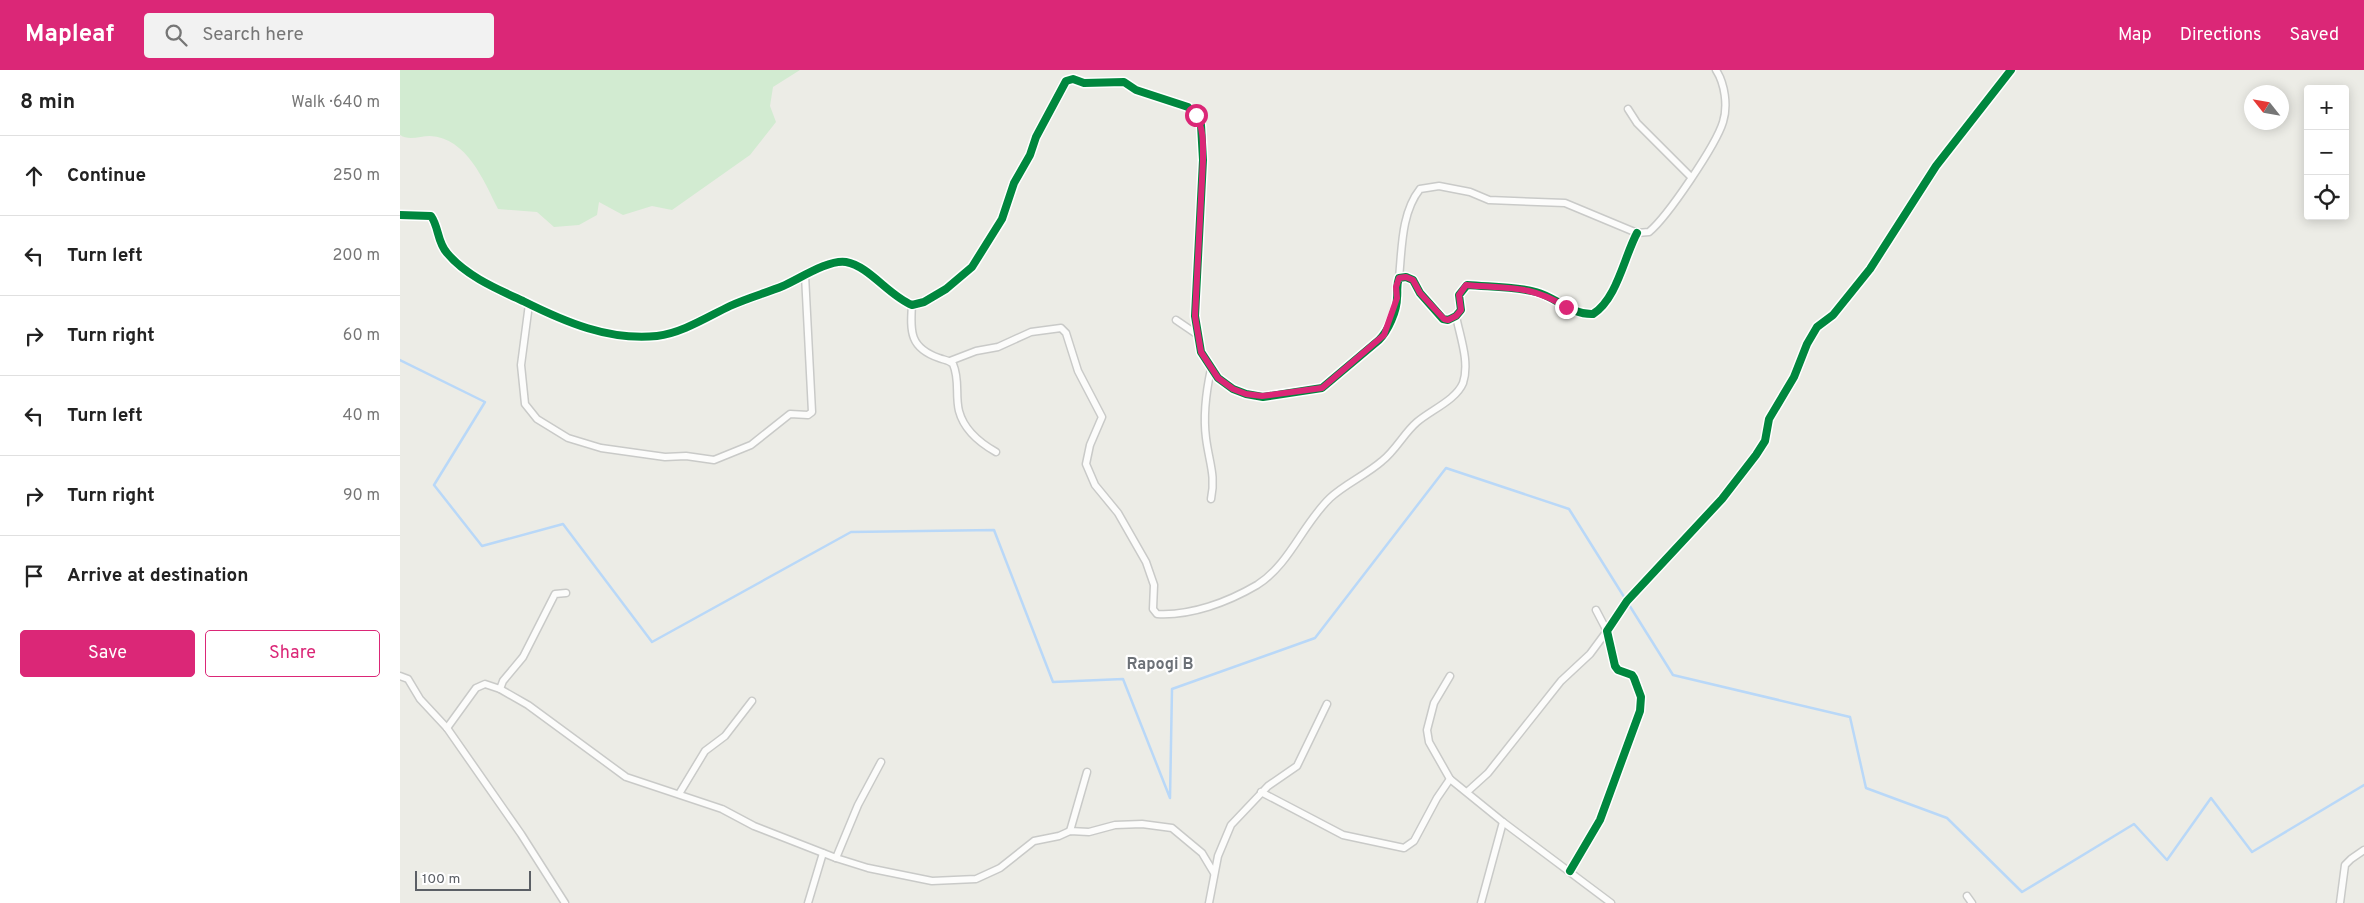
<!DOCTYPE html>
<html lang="en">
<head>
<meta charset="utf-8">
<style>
	:root { --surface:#fff; --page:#f2f2f2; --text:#222; --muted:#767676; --line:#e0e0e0; --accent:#db2777 }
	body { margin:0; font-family:Overpass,sans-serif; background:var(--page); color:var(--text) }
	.controls { position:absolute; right:15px; top:15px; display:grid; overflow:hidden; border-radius:5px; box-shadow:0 2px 12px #0003 }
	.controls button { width:45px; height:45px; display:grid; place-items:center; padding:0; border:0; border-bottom:1px solid var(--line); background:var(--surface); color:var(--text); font:25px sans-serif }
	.compass { position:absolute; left:1844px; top:15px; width:45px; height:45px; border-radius:50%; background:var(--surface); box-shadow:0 2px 12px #0003; rotate:301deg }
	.scale { position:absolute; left:15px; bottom:12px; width:116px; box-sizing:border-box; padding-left:5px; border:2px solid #5b5f65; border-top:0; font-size:14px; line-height:18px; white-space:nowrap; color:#5b5f65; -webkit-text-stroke:4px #fff; paint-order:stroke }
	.stop { position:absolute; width:15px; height:15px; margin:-11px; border:4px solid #db2777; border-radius:50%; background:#fff }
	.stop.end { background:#db2777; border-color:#fff; box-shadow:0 1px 5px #0008 }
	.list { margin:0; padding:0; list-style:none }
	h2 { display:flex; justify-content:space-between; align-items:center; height:65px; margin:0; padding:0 20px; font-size:21px }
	h2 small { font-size:16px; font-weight:400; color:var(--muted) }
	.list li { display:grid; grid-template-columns:32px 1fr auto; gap:15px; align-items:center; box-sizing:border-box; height:80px; padding:0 20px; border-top:1px solid var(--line) }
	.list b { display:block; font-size:19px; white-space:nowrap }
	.list em { font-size:16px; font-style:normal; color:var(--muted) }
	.actions { display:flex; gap:10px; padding:15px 20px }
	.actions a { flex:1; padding:11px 0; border:1px solid var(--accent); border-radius:5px; text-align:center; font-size:18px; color:var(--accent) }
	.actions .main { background:var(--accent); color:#fff }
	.icon { flex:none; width:28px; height:28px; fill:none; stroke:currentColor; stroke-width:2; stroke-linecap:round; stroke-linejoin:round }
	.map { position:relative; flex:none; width:1964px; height:833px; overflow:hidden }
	header { display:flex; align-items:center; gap:30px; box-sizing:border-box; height:70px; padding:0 25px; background:var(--accent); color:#fff }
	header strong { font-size:24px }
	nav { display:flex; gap:28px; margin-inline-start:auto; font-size:18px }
	.search { width:350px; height:45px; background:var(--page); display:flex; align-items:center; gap:12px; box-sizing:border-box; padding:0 18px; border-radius:5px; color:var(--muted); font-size:19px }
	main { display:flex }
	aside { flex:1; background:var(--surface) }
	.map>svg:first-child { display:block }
	.green { fill:#d2ebd1 }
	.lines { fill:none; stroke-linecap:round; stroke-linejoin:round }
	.stream { stroke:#b9d8f8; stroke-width:2.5 }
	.street-casing { stroke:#c9cac8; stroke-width:9 }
	.street { stroke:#fcfcfb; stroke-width:6 }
	.cycleway-casing { stroke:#fff; stroke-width:11 }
	.cycleway { stroke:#00873e; stroke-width:8 }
	.route { stroke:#db2777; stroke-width:6 }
	.labels { text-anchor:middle; stroke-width:4.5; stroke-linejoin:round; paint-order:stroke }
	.quarter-label { font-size:16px; font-weight:bold; fill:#6c7177; stroke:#fff }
</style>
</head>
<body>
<header>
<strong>Mapleaf</strong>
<div class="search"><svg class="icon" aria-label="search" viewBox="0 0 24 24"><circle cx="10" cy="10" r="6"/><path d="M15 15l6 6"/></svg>Search here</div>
<nav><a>Map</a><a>Directions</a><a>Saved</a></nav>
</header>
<main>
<aside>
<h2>8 min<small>Walk · 640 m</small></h2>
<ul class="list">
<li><svg class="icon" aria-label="ahead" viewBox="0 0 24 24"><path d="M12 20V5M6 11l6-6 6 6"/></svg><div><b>Continue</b></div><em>250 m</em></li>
<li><svg class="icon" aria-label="left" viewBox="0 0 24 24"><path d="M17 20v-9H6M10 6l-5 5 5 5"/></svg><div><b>Turn left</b></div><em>200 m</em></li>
<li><svg class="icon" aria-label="right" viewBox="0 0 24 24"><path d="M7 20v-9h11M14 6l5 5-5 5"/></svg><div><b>Turn right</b></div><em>60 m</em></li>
<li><svg class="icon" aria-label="left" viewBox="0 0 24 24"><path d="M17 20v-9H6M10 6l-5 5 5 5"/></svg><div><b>Turn left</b></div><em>40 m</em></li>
<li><svg class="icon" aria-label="right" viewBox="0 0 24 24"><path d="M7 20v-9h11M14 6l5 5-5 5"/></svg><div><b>Turn right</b></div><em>90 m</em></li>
<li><svg class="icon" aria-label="arrive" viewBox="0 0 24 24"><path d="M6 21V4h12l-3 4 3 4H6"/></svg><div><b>Arrive at destination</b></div></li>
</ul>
<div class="actions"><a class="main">Save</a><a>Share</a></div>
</aside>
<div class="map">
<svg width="1964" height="833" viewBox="0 0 1964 833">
	<rect width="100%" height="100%" fill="#ecece6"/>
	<!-- green -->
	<path class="green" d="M 0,0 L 400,0 L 373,17 L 370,36 L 376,52 L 350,85 L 272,140 L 252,136 L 223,145 L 199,132 L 197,145 L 179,155 L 154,157 L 137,142 L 98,139 C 84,111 67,68 30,66 C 20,66 9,71 0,65 Z"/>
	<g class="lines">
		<!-- stream -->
		<polyline class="stream" points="0,290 85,332 34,415 82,476 163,454 252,572 451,462 594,460 653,612 723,609 770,728 772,619 915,568 1046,398 1169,439 1273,605 1450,647 1466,718 1547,748 1622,822 1734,754 1767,790 1811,728 1852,782 1964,715"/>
		<!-- street casing -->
		<g class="street-casing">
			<g id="street">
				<polyline points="1228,39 1237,53 1291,107"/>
				<path d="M 0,145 L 31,146 C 39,157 37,172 47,183 C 66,206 97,219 123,231 C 165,252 209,271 257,266 C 282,263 307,247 330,236 C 347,228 366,223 383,216 C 399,209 429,189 446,192 C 469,196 489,226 512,235 L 524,232 L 546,219 L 572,197 L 602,149 L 614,113 L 630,85 L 636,67 L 666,11 L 673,9 L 684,13 L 724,12 L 736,20 L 788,37 L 801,55 L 803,90 L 795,246 L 801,282 L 818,308 L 833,319 L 846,324 L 863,327 L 922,318 L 979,270 C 988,261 997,241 997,228 C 998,221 996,216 999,208 L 1006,207 L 1013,210 L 1020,223 L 1043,249 L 1048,250 L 1056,246 L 1061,240 L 1059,225 L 1067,215 C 1090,217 1113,216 1136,222 C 1156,227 1171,245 1193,244 C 1217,229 1224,187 1237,163"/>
				<path d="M 999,208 C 1002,179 1001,143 1020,119 L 1039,116 L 1070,122 L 1089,130 L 1165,133 L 1237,163 L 1249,162 C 1268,146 1316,75 1323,52 C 1328,36 1325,14 1316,0"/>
				<polyline points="129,234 121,295 125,334 137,349 168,368 201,378 265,387 286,386 314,390 351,375 390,344 408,345 412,342 405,205"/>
				<path d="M 512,235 C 510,262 510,278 539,288 C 544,290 549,290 553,294 C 560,310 555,325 559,341 C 564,360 580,373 596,382"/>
				<polyline points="776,250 798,265"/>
				<path d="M 550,291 L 576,281 L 598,277 L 631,262 L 661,258 L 666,263 L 678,301 L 702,347 L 690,375 L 686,394 L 695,415 L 718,443 L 746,492 L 754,515 L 753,539 L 757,544 C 791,546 828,532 857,515 C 890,494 902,455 930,428 C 945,414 966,405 982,391 C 996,380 1004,363 1017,352 C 1031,340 1056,330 1063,313 C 1070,292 1060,267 1056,246"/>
				<path d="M 811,429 C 816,406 809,392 806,368 C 803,345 806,322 811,299"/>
				<polyline points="0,606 8,609 20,629 47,658 121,764 165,833"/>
				<polyline points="1050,606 1034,633 1027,660 1029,672 1050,709 1103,752 1211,833"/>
				<polyline points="100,619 103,611 123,587 155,524 166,523"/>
				<polyline points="47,658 76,618 85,614 100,619 128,635 226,707 322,739 354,756 436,788 468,798 532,811 576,809 600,798 634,771 659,766 670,761 689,762 715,755 742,754 772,758 802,783 814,803"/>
				<polyline points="861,722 943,765 1004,778 1014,771 1037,728 1050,709"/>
				<polyline points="1067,722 1088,703 1161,611 1190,584 1207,561 1196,540"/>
				<polyline points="279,724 305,681 325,666 352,631"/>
				<polyline points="670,761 687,702"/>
				<polyline points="436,788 458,735 481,692"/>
				<polyline points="1170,801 1200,750 1240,641 1241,627 1234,608 1232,605 1218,600 1215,596 1207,561 1227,531 1322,429 1356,385 1365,371 1369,349 1394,307 1407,274 1417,257 1433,245 1470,199 1536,96 1611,0"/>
				<polyline points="1567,826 1572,833"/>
				<polyline points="408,833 423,783"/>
				<polyline points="809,833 818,786 831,755 868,716 897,696 927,634"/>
				<polyline points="1081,833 1103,752"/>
				<polyline points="1940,833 1945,795 1951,789 1964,780"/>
			</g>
		</g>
		<!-- street -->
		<use href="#street" class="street"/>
		<!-- cycleway casing -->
		<g class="cycleway-casing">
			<g id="cycleway">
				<path d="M 0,145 L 31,146 C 39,157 37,172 47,183 C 66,206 97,219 123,231 C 165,252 209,271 257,266 C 282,263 307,247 330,236 C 347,228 366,223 383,216 C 399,209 429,189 446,192 C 469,196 489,226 512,235 L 524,232 L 546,219 L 572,197 L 602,149 L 614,113 L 630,85 L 636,67 L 666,11 L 673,9 L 684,13 L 724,12 L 736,20 L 788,37 L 801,55 L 803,90 L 795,246 L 801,282 L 818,308 L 833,319 L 846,324 L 863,327 L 922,318 L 979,270 C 988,261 997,241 997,228 C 998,221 996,216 999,208 L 1006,207 L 1013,210 L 1020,223 L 1043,249 L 1048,250 L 1056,246 L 1061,240 L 1059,225 L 1067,215 C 1090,217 1113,216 1136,222 C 1156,227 1171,245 1193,244 C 1217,229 1224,187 1237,163"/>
				<polyline points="1170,801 1200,750 1240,641 1241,627 1234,608 1232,605 1218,600 1215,596 1207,561 1227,531 1322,429 1356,385 1365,371 1369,349 1394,307 1407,274 1417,257 1433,245 1470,199 1536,96 1611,0"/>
			</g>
		</g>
		<!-- cycleway -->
		<use href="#cycleway" class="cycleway"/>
	</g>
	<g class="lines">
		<!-- route -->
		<path class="route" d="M 796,45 C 804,60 803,73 803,90 L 795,246 L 801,282 L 818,308 L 833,319 L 846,324 L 862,326 L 922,318 L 984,265 L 997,228 L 996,217 L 999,208 L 1006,207 L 1013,210 L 1020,223 L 1044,249 L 1048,250 L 1056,246 L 1061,240 L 1059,225 L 1066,215 C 1107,219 1129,214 1166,237"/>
	</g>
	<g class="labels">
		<!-- quarter labels -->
		<g class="quarter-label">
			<text x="760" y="599">Rapogi B</text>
		</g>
	</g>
</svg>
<div class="controls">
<button>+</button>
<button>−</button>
<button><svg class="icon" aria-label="locate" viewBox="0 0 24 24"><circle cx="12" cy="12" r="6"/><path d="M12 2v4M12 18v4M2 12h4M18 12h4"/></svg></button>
</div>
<svg class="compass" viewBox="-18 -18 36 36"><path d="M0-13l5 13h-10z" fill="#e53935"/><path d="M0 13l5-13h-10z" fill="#767676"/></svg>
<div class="scale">100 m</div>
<div class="stop" style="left:796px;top:45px"></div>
<div class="stop end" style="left:1166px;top:237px"></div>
</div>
</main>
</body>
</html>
